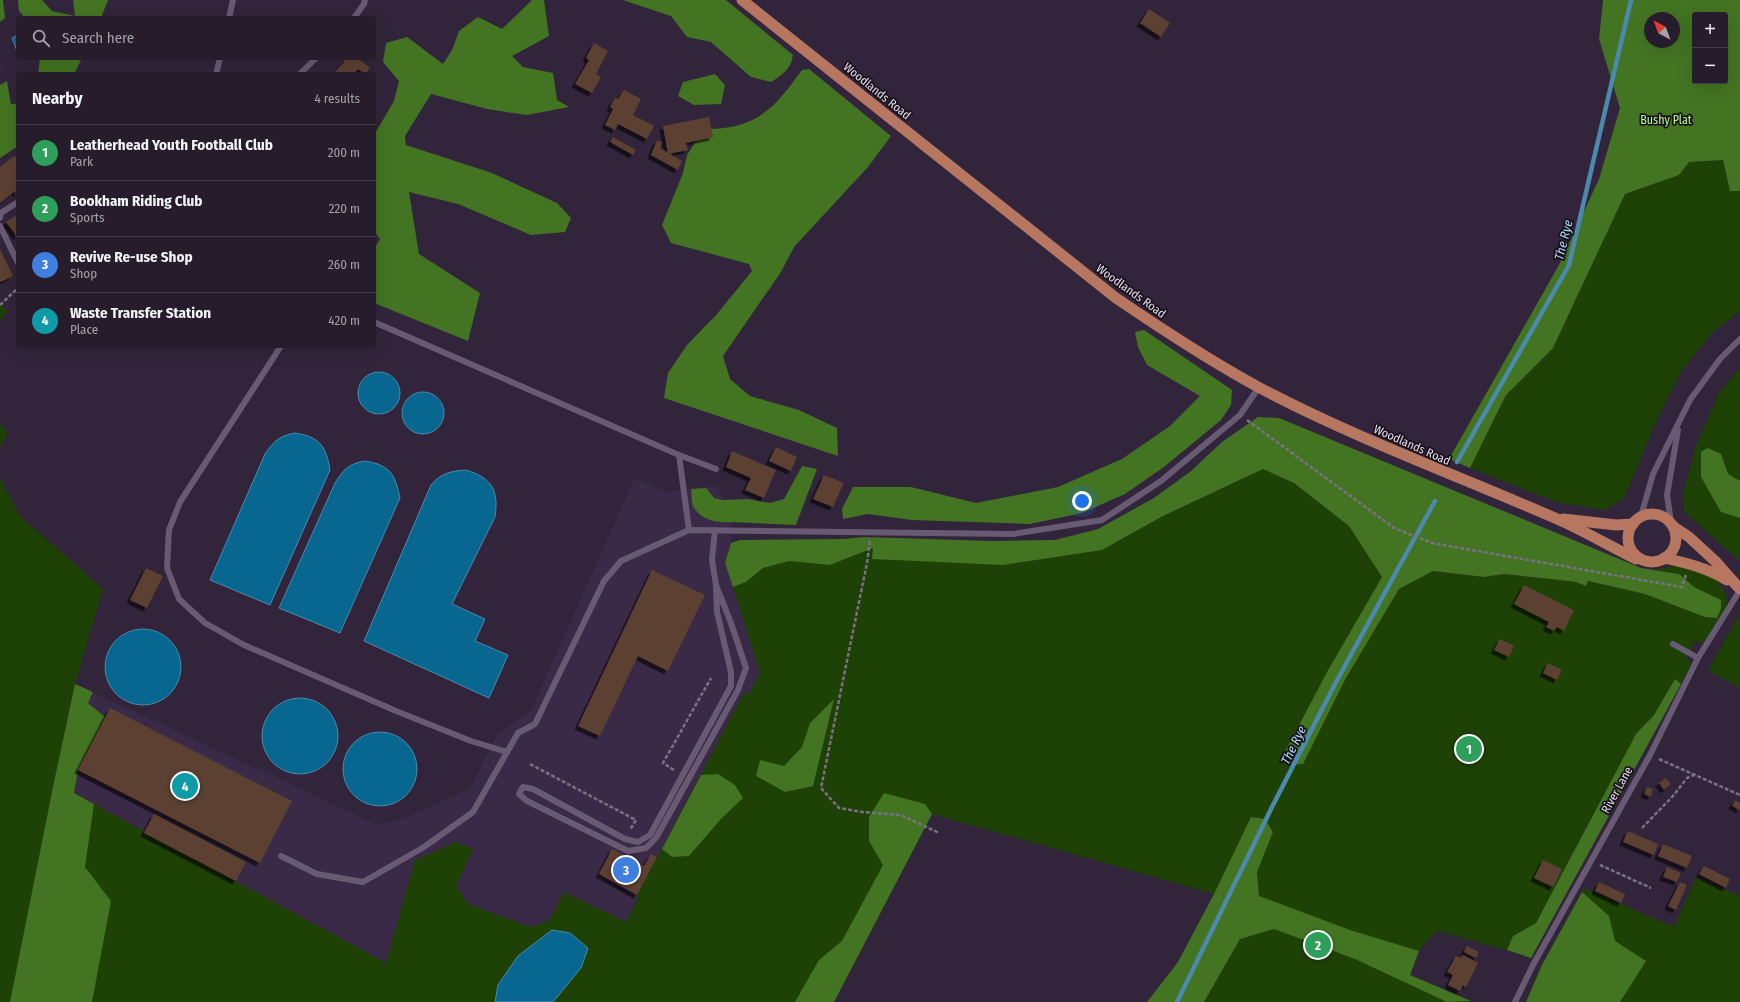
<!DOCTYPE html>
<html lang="en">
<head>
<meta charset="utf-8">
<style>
	:root { --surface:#261c2c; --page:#322938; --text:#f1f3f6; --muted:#a4a1a9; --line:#423a48; --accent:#50d398 }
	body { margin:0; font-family:"Fira Sans Condensed",sans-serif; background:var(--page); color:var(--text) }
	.controls { position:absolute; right:12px; top:12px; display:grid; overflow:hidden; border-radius:4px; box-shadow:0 4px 16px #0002 }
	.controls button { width:36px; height:36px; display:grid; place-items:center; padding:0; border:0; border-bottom:1px solid var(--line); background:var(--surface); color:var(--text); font:20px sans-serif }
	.compass { position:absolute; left:1644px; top:12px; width:36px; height:36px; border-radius:50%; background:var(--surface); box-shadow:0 4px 16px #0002; rotate:319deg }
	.you { position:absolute; left:1082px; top:501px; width:14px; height:14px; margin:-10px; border:3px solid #fff; border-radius:50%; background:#1a73e8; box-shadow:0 0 0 6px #1a73e833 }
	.badge { display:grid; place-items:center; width:26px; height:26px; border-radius:50%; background:var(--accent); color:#fff; font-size:13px; font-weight:700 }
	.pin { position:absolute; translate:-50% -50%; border:2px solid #fff; box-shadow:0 1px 4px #0006 }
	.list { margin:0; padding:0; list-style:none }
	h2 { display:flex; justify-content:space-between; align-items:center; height:52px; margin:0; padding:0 16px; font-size:17px }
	h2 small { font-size:13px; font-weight:400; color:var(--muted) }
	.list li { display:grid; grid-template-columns:26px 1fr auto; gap:12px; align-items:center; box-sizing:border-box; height:56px; padding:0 16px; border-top:1px solid var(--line) }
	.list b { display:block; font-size:15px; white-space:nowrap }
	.list p { margin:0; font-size:13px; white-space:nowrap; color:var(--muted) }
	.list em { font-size:13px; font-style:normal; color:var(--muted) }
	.icon { flex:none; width:22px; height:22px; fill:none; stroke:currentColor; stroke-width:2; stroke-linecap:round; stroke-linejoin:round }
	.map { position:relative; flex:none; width:1740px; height:1002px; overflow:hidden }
	.search { position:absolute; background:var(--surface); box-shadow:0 4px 16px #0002; left:16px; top:16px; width:360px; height:44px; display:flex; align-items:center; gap:10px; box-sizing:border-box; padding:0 14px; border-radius:4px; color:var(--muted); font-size:15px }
	.panel { position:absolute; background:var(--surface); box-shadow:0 4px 16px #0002; left:16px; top:72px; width:360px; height:276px; border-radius:4px }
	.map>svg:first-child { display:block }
	.built { fill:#3b2a47 }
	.green { fill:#1e4105 }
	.forest { fill:#427422; fill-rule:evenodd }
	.water { fill:#086790; stroke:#4b8aac }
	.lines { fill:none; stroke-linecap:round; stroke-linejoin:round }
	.stream { stroke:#4b8aac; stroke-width:4.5 }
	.building { fill:#5b3f33; filter:url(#shadow) }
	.path { stroke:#7c7084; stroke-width:2.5; stroke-dasharray:4 2; stroke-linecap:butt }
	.service { stroke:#695a74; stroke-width:6 }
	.primary { stroke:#b67660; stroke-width:11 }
	.labels { text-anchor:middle; stroke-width:3.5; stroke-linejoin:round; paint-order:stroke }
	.street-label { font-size:12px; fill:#e6ddec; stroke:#17111b }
	.park-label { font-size:12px; fill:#b3fa8f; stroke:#17111b }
	.water-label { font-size:13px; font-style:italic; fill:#aad9f5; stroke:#17111b }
</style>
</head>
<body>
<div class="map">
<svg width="1740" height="1002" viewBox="0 0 1740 1002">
	<defs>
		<filter id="shadow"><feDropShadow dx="-3.5" dy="3.5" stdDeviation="0" flood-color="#0009"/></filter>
	</defs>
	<rect width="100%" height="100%" fill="#32253b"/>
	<!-- built -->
	<polygon class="built" points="635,478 665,492 717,486 732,522 731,543 725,563 760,673 749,694 744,693 662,849 626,922 564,892 550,920 531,927 467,904 456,886 472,850 415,860 386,963 54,782 75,684 378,825 402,819 470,789 496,736 531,710"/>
	<!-- green -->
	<g class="green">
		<polygon points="1723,160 1730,191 1740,191 1740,311 1712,333 1681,372 1656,422 1624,498 1605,510 1556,502 1470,468 1506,395 1553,348 1625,194 1679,175 1689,162"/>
		<polygon points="0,304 8,311 0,320"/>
		<polygon points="1740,368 1740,561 1684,512 1683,493 1697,443 1720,391"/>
		<polygon points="0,423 8,434 0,447"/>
		<polygon points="1263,469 1294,483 1349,526 1382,577 1327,672 1303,763 1346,678 1399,589 1433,571 1484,577 1504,574 1551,579 1576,582 1585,586 1587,581 1645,594 1705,617 1717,618 1721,600 1694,587 1679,574 1654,570 1685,564 1698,569 1718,581 1727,596 1727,605 1710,634 1702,643 1695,641 1686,659 1692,663 1681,684 1675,679 1654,715 1636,734 1536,923 1513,936 1507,950 1437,931 1419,951 1410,975 1473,1002 1204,1002 1240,939 1259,896 1257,872 1273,832 1251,817 1214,894 932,814 834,1002 0,1002 0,479 20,516 103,589 75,684 54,782 386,963 415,860 456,842 473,849 456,886 468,904 531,927 550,920 564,892 626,922 638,899 637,895 744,693 749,694 760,673 733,587 746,582 763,568 789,561 830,565 873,548 872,559 1102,550 1163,516"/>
		<polygon points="1737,618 1740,619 1740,688 1708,671"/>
		<polygon points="1696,877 1740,896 1740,1002 1526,1002 1542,965 1584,888 1674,927"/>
	</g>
	<!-- forest -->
	<g class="forest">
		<polygon points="0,0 3,0 5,18 0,22"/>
		<polygon points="18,0 42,0 52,11 75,16 73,0 108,0 101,18 25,18 19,11"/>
		<polygon points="532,0 544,0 549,36 512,56 523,67 553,73 557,100 569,107 527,115 487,109 431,94 405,136 406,145 492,173 557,203 571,218 565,232 531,235 458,204 409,192 419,254 480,293 468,341 374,303 374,249 380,239 374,231 374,135 394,101 399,81 383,62 386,43 407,37 443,64 452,50 459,31 478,17 502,29"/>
		<path d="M 623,0 L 726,0 L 793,55 C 791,69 782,75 771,82 L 751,77 L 711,42 L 687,37 L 671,16 Z"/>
		<path d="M 1603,0 L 1740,0 L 1740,191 L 1730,191 L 1723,160 L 1689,162 L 1679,175 L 1625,194 L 1553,348 L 1506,395 L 1470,468 L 1449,459 L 1559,265 L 1599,179 L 1620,108 L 1599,39 ZM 1695,15 L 1725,15 L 1725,81 L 1695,81 ZM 1650,18 L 1674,18 L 1674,42 L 1650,42 Z"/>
		<polygon points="40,58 82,58 74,74 38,74"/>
		<path d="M 809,69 L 891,136 L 868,167 L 794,247 L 781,272 L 723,356 L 730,379 L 750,396 L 799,410 L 837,428 L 838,456 L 664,398 L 668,373 L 687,345 L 717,314 L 752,271 L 749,264 L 671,243 L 662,225 L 683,173 L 687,155 L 696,141 L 713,137 L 711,129 C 759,127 775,107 802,70 Z"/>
		<polygon points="715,74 725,85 721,104 694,105 678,96 683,82"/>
		<polygon points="7,81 11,104 18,104 18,146 0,158 0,85"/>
		<polygon points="1144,330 1232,390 1231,405 1221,420 1164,467 1125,494 1082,513 1030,524 912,520 868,514 843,519 842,509 853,487 911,487 976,503 1058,487 1122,459 1170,426 1200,396 1147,365 1138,347 1135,332"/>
		<polygon points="1258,417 1279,418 1641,568 1679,574 1694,587 1721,600 1721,609 1717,618 1705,617 1645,594 1588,581 1586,586 1576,582 1551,579 1504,574 1484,577 1433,571 1399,589 1346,678 1303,764 1290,765 1286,750 1327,672 1382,577 1349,526 1294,483 1263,469 1163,516 1102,550 1003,565 872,559 873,548 830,565 789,561 763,568 746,582 733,587 725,563 731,543 740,540 844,539 864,537 992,541 1055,540 1098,529 1154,498 1191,471 1222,442"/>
		<polygon points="1708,448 1721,454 1728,474 1740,481 1740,518 1721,512 1701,477 1701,452"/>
		<path d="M 802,466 L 817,469 L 796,525 L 732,522 C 718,523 703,521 694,508 C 691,504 692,494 691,489 L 706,488 L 714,498 L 723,500 L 748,499 L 770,503 L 784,499 Z"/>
		<polygon points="1675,679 1681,684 1531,958 1507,950 1513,936 1536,923 1636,734 1654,715"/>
		<polygon points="75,684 93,692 88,703 105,717 78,770 74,793 94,804 85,867 111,901 92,1002 10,1002 54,782"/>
		<polygon points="834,699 813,786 785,792 756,776 760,760 784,766 802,747 810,723"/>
		<polygon points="718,774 735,785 743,798 721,819 689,856 672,857 662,849 701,775"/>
		<polygon points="884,793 925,804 932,814 834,1002 795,1002 819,960 842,941 883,865 869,841 869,817"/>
		<polygon points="1251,817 1265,819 1273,832 1257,872 1259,896 1350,930 1419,951 1410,975 1471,1001 1447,1002 1355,959 1274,929 1240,939 1204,1002 1147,1002 1178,962 1214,894"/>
		<polygon points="1582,892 1609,916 1615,941 1646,961 1620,1002 1526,1002 1542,965"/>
	</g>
	<!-- water -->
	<g class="water">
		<polygon points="18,35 18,54 12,38"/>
		<circle cx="379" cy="393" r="21"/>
		<circle cx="423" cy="413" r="21"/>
		<path d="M 295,433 C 320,437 326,446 330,470 L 270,605 L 210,580 L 265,454 C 274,441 279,436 295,433 Z"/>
		<path d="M 365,461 C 390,465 395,474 400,498 L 340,633 L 279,608 L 335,483 C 344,469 348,464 365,461 Z"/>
		<path d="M 466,470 C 492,478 499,490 495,517 L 452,604 L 485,619 L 475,641 L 508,655 L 489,698 L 364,641 L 431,485 C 441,473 451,471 466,470 Z"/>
		<circle cx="143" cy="667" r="38"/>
		<circle cx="300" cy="736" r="38"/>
		<circle cx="380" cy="769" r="37"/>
		<polygon points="552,930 570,933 588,948 581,968 553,1002 495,1002 498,985 518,956"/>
	</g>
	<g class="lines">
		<!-- stream -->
		<g class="stream">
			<polyline points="1457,462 1569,265 1631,0"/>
			<polyline points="1177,1002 1272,807 1335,684 1435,501"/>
		</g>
	</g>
	<!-- building -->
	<g class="building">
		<polygon points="1149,9 1170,23 1161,37 1140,23"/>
		<polygon points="594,43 608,51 596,74 601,77 592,93 575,84 589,60 586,58"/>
		<polygon points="347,58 358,58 370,68 365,74 358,69 354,74 334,74"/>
		<polygon points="624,90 641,99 633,115 654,126 647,139 618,124 615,130 605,125 613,109 610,107 615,98 618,99"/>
		<polygon points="709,117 713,137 686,143 688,150 668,154 663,126"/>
		<polygon points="613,137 636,150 633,155 610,142"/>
		<polygon points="657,140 662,142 660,148 682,161 678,170 651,155"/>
		<polygon points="14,156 18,158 18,194 15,191 0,203 0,167"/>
		<polygon points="18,214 18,238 6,222"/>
		<polygon points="0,249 13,276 1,282 0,281"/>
		<polygon points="776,447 797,457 791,471 769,461"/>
		<polygon points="732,451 776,470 764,498 745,490 751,478 726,467"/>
		<polygon points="824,475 844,483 833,507 813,499"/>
		<polygon points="146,568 163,576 147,608 130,600"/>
		<polygon points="652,570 705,595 668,671 638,656 600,736 578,726"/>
		<polygon points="1524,585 1574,610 1564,631 1557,627 1554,631 1546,627 1549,622 1514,604"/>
		<polygon points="1500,639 1514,646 1509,657 1494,650"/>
		<polygon points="1548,663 1562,670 1557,680 1543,673"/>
		<polygon points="110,708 292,801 260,863 78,770"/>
		<polygon points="1666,778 1671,784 1664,790 1659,783"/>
		<polygon points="1647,787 1653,789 1651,797 1644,794"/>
		<polygon points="1735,800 1740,803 1740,810 1732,806"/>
		<polygon points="154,814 246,862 236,881 144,833"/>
		<polygon points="1628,831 1658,844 1654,855 1623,842"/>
		<polygon points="1663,844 1692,856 1687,868 1658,856"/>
		<polygon points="612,849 644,866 651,854 657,857 637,895 599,874"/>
		<polygon points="1543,860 1562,869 1553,887 1534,878"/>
		<polygon points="1704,866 1730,879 1726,888 1699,874"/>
		<polygon points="1667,867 1681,873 1677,882 1663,877"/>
		<polygon points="1599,882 1625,894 1621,903 1595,891"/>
		<polygon points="1680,882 1687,885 1676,910 1668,906"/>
		<polygon points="1467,946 1479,952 1476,958 1464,952"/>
		<polygon points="1463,955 1478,963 1466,987 1463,985 1460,991 1448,985 1453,975 1447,972 1456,956 1461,958"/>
	</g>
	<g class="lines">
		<!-- path -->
		<g class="path">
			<polyline points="0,305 18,288"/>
			<polyline points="1247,420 1394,528 1432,543 1682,587 1686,575"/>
			<polyline points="870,541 867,563 821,788 839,808 862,812 901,815 939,833"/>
			<polyline points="1659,759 1740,795"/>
			<polyline points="530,764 636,820 630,830"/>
			<polyline points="674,770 663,763 711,678"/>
			<polyline points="1642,828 1673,796 1687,778 1694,775"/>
			<polyline points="1600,865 1651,888"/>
		</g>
		<!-- service -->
		<g class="service">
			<polyline points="229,18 233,0"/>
			<polyline points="354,18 364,4 365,0"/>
			<polyline points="216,74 220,58"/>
			<polyline points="300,74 316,58"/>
			<polyline points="0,218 1,213 18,202"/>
			<polyline points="0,226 18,263"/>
			<polyline points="374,322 679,455 689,530"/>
			<polyline points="281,346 180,502 169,530 167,568 179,599 205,623 244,645 396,711 471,741 507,752"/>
			<polyline points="679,455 716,469"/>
			<polyline points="1641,516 1653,474 1690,400 1720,359 1740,339"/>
			<polyline points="1671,522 1667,495 1678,430"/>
			<polyline points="715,530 712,560 716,585 717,612 731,672 731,686 650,835 638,842 625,839 533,789 523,787 519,794 527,801 628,851 646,848 656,838 738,690 746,668 731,623 716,585"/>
			<polyline points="1673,644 1698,658"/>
			<polyline points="281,856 317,874 363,882 424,847 473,812 518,733 535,724 604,581 621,561 689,530 1013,534 1102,520 1161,481 1240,415 1259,387"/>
			<polyline points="1515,1002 1533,965 1650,755 1698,658 1740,590"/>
		</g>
		<!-- primary -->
		<g class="primary">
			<path d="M 742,0 L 1116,298 C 1163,330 1210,361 1260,388 C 1355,438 1456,475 1555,518 C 1583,530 1609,546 1636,559"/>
			<circle cx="1652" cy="538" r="24"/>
			<polyline points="1563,519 1616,525 1633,524"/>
			<polyline points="1674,527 1689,537 1715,561 1740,589"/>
			<path d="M 1664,558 C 1687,563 1707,568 1727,580"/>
		</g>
	</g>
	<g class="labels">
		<!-- street labels -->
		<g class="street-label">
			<text transform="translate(877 91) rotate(39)" y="4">Woodlands Road</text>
			<text transform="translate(1131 291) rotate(36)" y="4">Woodlands Road</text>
			<text transform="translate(1412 445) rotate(24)" y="4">Woodlands Road</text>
			<text transform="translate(1617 790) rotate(-61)" y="4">River Lane</text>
		</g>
		<!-- park labels -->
		<g class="park-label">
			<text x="1666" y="124">Bushy Plat</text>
		</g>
		<!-- water labels -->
		<g class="water-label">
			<text transform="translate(1563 240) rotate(-76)" y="5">The Rye</text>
			<text transform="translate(1293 745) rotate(-64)" y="5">The Rye</text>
		</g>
	</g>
</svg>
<div class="controls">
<button>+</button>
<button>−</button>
</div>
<svg class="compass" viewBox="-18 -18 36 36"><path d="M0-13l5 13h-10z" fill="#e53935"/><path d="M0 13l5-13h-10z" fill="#a4a1a9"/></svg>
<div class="you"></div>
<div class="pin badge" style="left:1469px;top:749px;background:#2e9e5b">1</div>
<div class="pin badge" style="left:1318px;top:945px;background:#2e9e5b">2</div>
<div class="pin badge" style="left:626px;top:870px;background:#3f7fe0">3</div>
<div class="pin badge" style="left:185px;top:786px;background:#0f9aa8">4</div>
<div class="search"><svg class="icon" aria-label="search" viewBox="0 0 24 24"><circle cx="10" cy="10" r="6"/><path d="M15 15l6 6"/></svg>Search here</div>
<section class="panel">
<h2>Nearby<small>4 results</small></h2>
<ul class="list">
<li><span class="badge" style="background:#2e9e5b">1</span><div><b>Leatherhead Youth Football Club</b><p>Park</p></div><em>200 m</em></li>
<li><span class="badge" style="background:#2e9e5b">2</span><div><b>Bookham Riding Club</b><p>Sports</p></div><em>220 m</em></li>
<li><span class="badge" style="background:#3f7fe0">3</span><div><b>Revive Re-use Shop</b><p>Shop</p></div><em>260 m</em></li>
<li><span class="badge" style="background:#0f9aa8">4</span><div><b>Waste Transfer Station</b><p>Place</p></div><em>420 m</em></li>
</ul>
</section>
</div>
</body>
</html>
